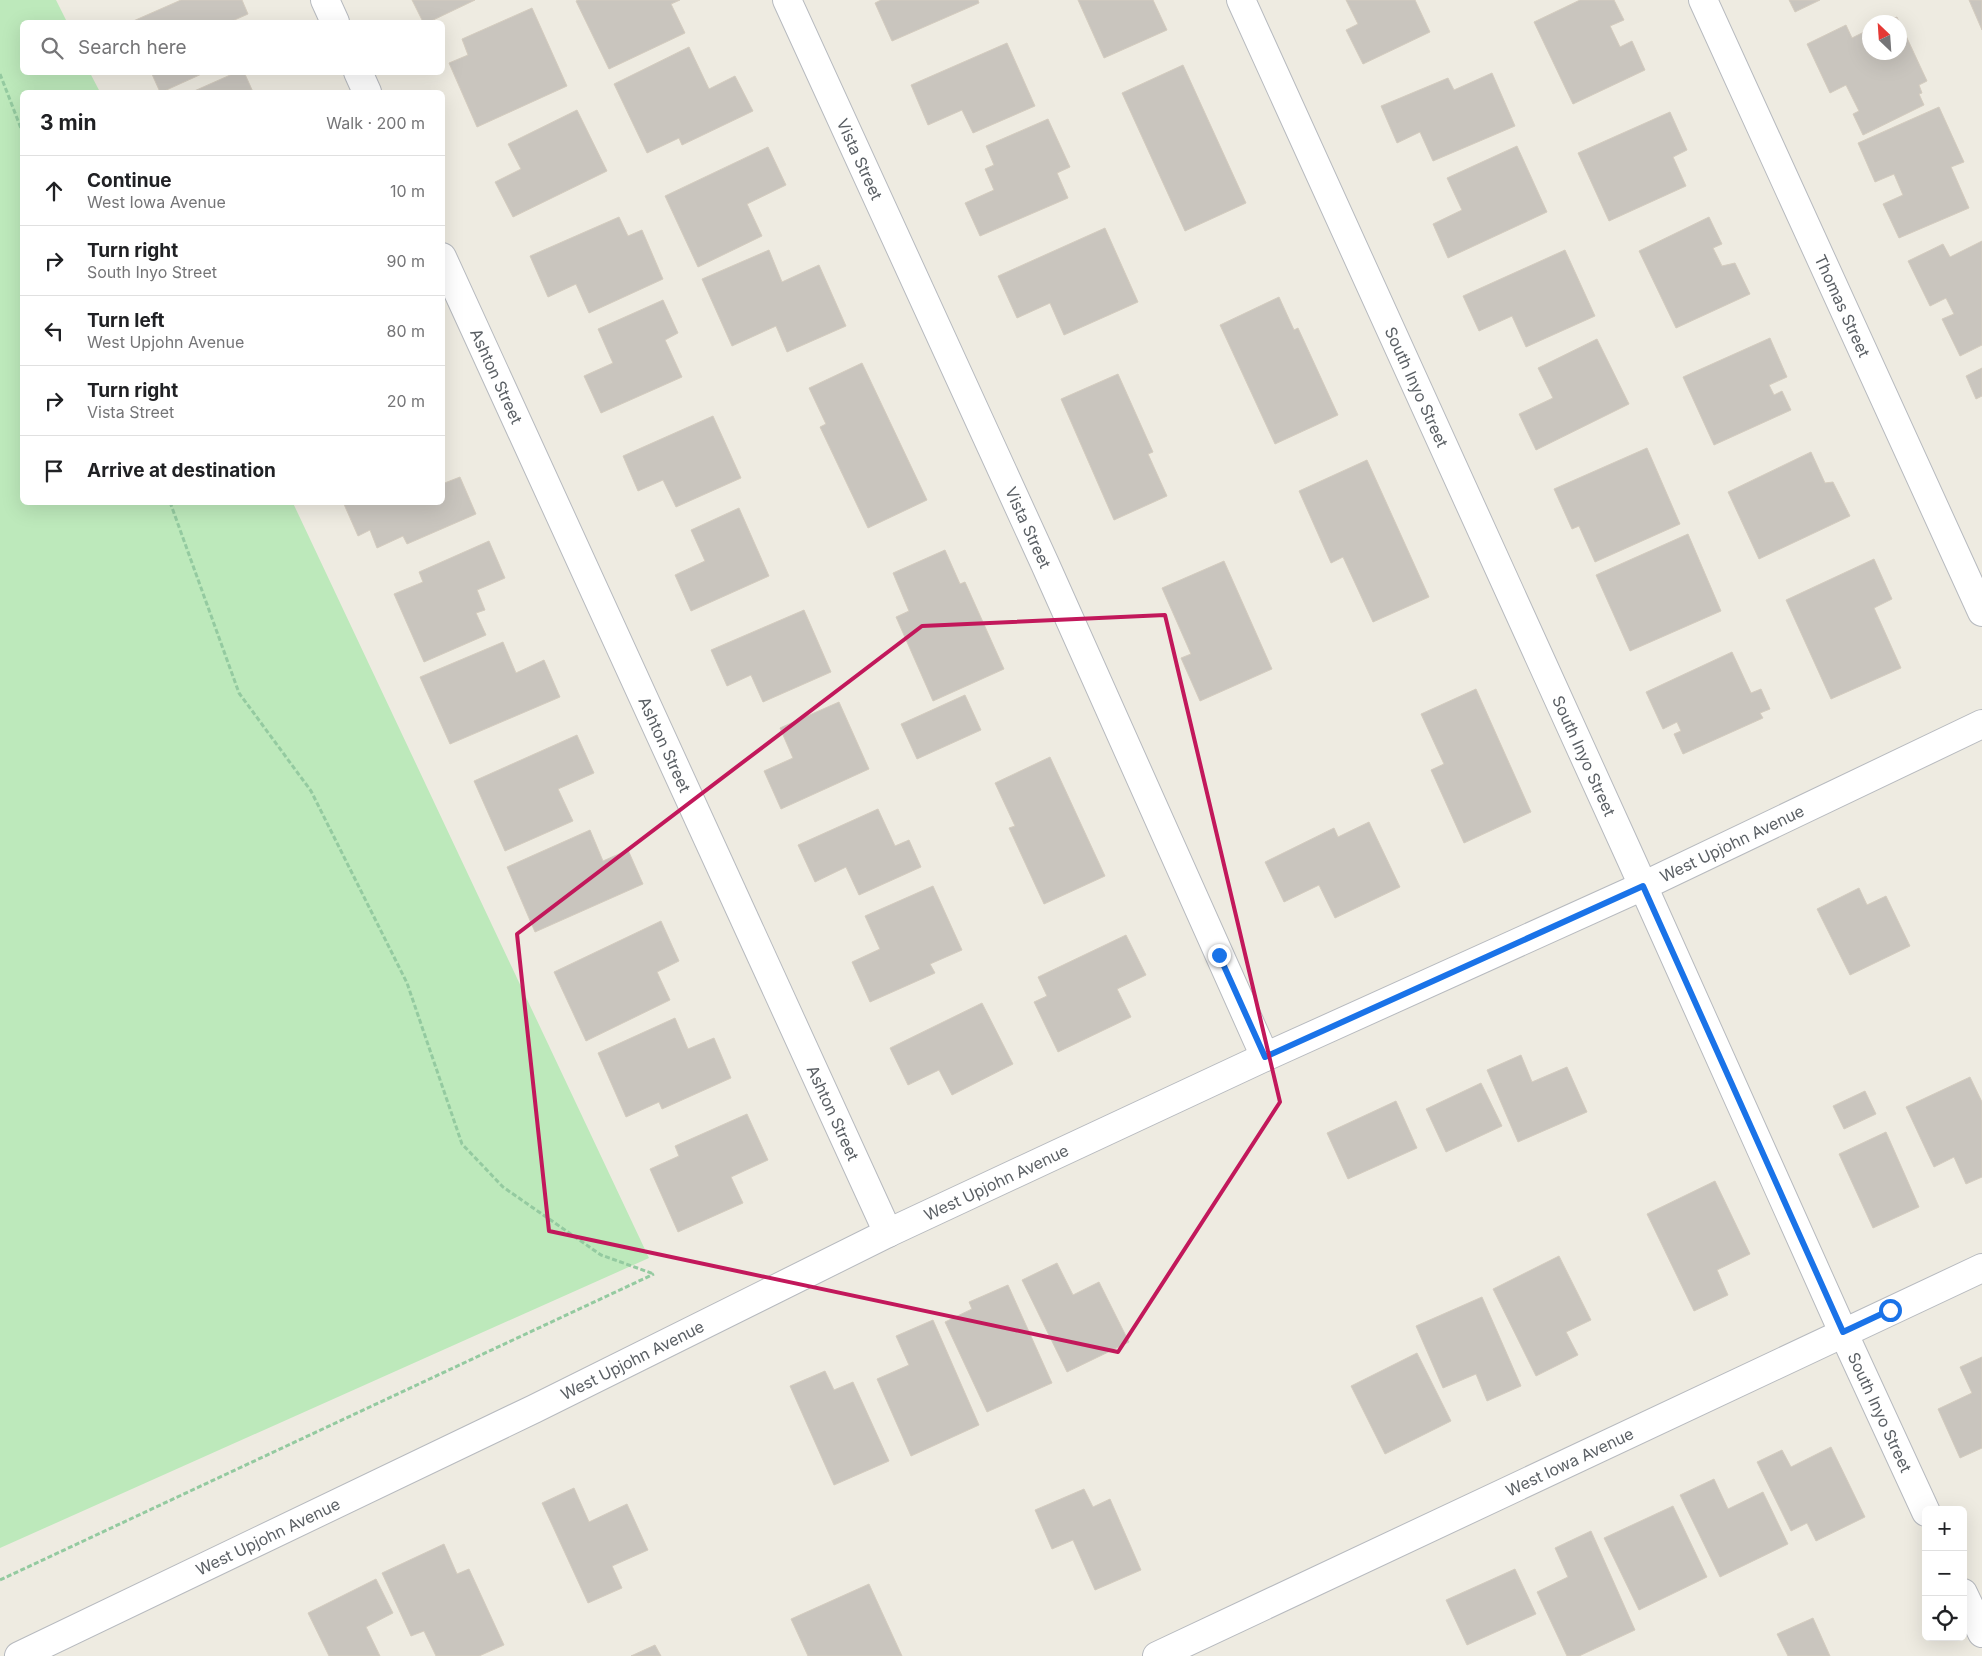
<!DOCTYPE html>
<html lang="en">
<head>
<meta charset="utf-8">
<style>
	:root { --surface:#fff; --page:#f2f2f2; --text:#202124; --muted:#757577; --line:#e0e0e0 }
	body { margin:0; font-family:Inter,sans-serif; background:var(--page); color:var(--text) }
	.controls { position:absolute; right:15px; bottom:15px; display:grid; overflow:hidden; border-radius:8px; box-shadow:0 5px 20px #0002 }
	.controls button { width:45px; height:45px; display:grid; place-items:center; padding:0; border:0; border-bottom:1px solid var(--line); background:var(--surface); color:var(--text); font:25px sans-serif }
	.compass { position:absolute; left:1862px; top:15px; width:45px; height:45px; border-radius:50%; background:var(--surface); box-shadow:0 5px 20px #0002; rotate:335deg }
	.stop { position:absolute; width:15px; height:15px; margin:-11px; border:4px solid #1a73e8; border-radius:50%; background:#fff }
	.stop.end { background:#1a73e8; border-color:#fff; box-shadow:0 1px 5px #0008 }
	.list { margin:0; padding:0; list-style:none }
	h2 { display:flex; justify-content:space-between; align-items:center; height:65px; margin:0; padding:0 20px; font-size:21px }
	h2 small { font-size:16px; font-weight:400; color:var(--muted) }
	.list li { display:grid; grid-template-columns:32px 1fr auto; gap:15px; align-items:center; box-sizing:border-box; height:70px; padding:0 20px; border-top:1px solid var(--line) }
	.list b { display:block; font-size:19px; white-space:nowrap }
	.list p { margin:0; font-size:16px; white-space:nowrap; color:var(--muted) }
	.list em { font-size:16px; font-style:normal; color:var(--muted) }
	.icon { flex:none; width:28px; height:28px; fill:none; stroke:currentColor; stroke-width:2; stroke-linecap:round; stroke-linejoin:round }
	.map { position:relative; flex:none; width:1982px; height:1656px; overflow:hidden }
	.search { position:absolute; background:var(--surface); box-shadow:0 5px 20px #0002; left:20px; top:20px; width:425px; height:55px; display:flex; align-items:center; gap:12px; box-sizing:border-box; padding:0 18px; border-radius:8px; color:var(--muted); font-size:19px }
	.panel { position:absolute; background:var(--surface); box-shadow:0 5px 20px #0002; left:20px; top:90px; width:425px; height:415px; border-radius:8px }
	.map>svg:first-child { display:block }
	.green { fill:#bde9bb }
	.building { fill:#c9c5be; stroke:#d4ccbf }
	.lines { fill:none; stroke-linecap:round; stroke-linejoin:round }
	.minor-casing { stroke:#b7babf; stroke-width:30 }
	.tertiary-casing { stroke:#b7babf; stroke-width:30 }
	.path { stroke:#94caa0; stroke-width:3; stroke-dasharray:5 2.5; stroke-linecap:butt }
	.minor { stroke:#fff; stroke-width:28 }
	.tertiary { stroke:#fff; stroke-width:28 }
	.route { stroke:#1a73e8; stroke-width:6 }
	.marked { fill:none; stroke:#c2185b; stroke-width:4; stroke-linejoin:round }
	.labels { text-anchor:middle; stroke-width:5; stroke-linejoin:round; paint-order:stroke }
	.street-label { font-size:16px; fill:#5a5f64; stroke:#fff }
</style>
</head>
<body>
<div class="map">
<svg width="1982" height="1656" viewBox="0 0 1982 1656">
	<rect width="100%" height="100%" fill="#eeebe1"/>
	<!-- green -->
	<polygon class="green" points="0,0 56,0 67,22 22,22 22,72 90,73 100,92 22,92 22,502 293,503 649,1258 0,1548"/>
	<!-- building -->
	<g class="building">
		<polygon points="181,0 242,0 248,14 230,22 131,22"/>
		<polygon points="412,0 475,0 429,22 423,22"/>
		<polygon points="578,0 680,0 671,4 685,33 609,69 576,1"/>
		<polygon points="881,0 978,0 979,3 892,41 875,3"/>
		<polygon points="1078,0 1153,0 1167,30 1104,58"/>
		<polygon points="1346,0 1415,0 1430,32 1363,64 1346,30 1358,24"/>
		<polygon points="1580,0 1614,0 1624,20 1610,26 1620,47 1632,41 1645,70 1573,104 1534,22"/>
		<polygon points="1789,0 1820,0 1795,12"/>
		<polygon points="1969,0 1982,0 1982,30"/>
		<polygon points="532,8 567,86 477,127 449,63 468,55 462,39"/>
		<polygon points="1897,17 1899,22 1884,22"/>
		<polygon points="1900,23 1927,81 1919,85 1922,93 1919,94 1924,105 1863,135 1853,114 1859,111 1846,85 1830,93 1807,44 1846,25 1852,38 1870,29 1870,52 1900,52"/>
		<polygon points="1007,43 1035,106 973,133 962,110 928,125 911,85"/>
		<polygon points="689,47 709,89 735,76 753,111 682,145 679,138 647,153 614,84"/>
		<polygon points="1183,65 1246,203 1185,231 1122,93"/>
		<polygon points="151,72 206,72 162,92 160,92"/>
		<polygon points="237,72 244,72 253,92 192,92"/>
		<polygon points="1492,73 1515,126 1433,161 1420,132 1397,143 1381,106 1448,78 1454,90"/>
		<polygon points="1939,107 1964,162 1951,167 1969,208 1899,238 1883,204 1903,195 1894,174 1875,182 1858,143"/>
		<polygon points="577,110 607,171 513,217 495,182 521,169 508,144"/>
		<polygon points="1670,112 1687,150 1673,157 1686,186 1609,221 1578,153"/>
		<polygon points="1048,119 1070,167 1057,173 1068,198 980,236 965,203 994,190 985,169 994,165 986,146"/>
		<polygon points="1517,146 1547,212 1448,258 1433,224 1462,210 1447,178"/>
		<polygon points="768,147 786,185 747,204 762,236 698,267 665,196"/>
		<polygon points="619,217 628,236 642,230 663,279 589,313 576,284 548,297 530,256"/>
		<polygon points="1709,217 1722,244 1713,248 1722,266 1735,263 1750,294 1676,328 1639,251"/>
		<polygon points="1105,228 1138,302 1064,335 1050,303 1017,318 998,276"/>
		<polygon points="1982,241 1982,345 1960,356 1942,319 1954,314 1946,298 1930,306 1908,261 1943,244 1950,257"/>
		<polygon points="769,250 782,282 819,265 846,326 787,352 776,326 732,346 702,279"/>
		<polygon points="1565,250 1595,316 1526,347 1512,316 1479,331 1463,296"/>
		<polygon points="1279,297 1294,330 1298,328 1338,415 1275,444 1220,325"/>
		<polygon points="663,300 678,333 665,340 682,377 601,413 584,376 613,363 598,329"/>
		<polygon points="1770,338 1787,377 1769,385 1774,395 1782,391 1791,410 1714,445 1683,377"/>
		<polygon points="1597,339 1629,404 1536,450 1519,414 1553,398 1538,368"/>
		<polygon points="862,363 927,500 868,528 820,427 826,424 809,388"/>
		<polygon points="1982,368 1982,396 1976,399 1966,376"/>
		<polygon points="1118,374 1153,452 1148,454 1167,496 1114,520 1061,399"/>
		<polygon points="713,416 741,478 676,507 663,480 638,491 623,456"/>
		<polygon points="1647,448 1680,524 1595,562 1579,526 1572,529 1554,489"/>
		<polygon points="1811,452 1825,483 1833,482 1850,516 1759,559 1728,492"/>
		<polygon points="1367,460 1429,597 1373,622 1343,557 1331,563 1299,491"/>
		<polygon points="460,477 476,514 407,544 403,536 377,548 370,530 358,536 343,502 442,502 442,484"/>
		<polygon points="739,508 769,576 691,611 675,575 705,561 691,530"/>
		<polygon points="1688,534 1721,611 1630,651 1596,575"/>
		<polygon points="489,541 505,578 477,590 485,610 476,613 486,635 424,662 394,594 423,582 419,572"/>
		<polygon points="945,550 960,584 965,582 1004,669 933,701 896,617 909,611 893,573"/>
		<polygon points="1874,559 1892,599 1874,608 1901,668 1831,699 1786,600"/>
		<polygon points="1224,561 1272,669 1200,701 1181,658 1191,654 1162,588"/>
		<polygon points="804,610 831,672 763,702 751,675 727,686 711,650"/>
		<polygon points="503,642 516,673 544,660 560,697 450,744 420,677"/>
		<polygon points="1732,652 1751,693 1761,689 1770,709 1760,713 1763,718 1683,754 1674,734 1681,731 1677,722 1663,729 1646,692"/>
		<polygon points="1476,689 1531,812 1464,843 1431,770 1444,764 1421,714"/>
		<polygon points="965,695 981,730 917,759 901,724"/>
		<polygon points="839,702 869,769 781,809 764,771 793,758 780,728"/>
		<polygon points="577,735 594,773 558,789 573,821 505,851 474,781"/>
		<polygon points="1050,757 1105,876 1044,904 1009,828 1015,826 995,783"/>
		<polygon points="878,809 895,846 909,840 921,867 859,895 846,867 815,882 798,845"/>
		<polygon points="1369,822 1400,887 1335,918 1319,885 1284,902 1265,862 1334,828 1338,837"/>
		<polygon points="590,830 603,861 628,850 643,884 535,932 507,867"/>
		<polygon points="933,886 962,950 930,964 935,973 870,1002 852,962 880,949 865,916"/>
		<polygon points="1859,888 1867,905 1886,896 1910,946 1850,975 1817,909"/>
		<polygon points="661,921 679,961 657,972 670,1000 586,1041 554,972"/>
		<polygon points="1126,935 1146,975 1117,989 1131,1017 1058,1052 1034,1002 1047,996 1038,977"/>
		<polygon points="982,1003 1013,1064 952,1095 939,1070 908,1085 890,1048"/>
		<polygon points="675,1018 688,1049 714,1038 731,1078 662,1109 659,1102 626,1117 598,1053"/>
		<polygon points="1521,1055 1532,1082 1567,1067 1587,1112 1518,1142 1487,1070"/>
		<polygon points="1970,1077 1982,1102 1982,1177 1966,1184 1954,1157 1934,1167 1906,1107"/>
		<polygon points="1481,1083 1502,1126 1446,1152 1426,1109"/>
		<polygon points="1865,1091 1876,1114 1844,1129 1833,1106"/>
		<polygon points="1396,1101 1417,1148 1348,1179 1327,1133"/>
		<polygon points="747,1114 768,1160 731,1177 743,1203 678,1232 650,1169 679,1156 675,1146"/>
		<polygon points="1886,1132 1919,1207 1873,1228 1839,1154"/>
		<polygon points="1715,1181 1750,1254 1717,1270 1728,1295 1694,1311 1647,1214"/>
		<polygon points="1559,1256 1591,1320 1566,1332 1578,1355 1536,1376 1493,1289"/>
		<polygon points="1057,1263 1073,1295 1099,1282 1129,1342 1067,1372 1022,1280"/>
		<polygon points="1008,1285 1052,1383 987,1412 945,1322 972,1309 969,1302"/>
		<polygon points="1482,1297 1521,1386 1487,1401 1476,1374 1443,1388 1416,1326"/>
		<polygon points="933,1320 979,1425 911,1456 877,1379 909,1365 896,1336"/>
		<polygon points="1417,1353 1451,1421 1385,1454 1351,1386"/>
		<polygon points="1982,1357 1982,1448 1960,1458 1938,1409 1972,1393 1960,1367"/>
		<polygon points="825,1371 834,1390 853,1382 889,1461 834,1485 790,1386"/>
		<polygon points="1831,1447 1865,1517 1816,1541 1807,1523 1791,1531 1757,1462 1782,1450 1791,1467"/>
		<polygon points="1714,1479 1728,1509 1763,1492 1788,1544 1720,1577 1680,1495"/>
		<polygon points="574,1488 589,1522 627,1504 648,1550 612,1566 622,1588 588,1603 542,1503"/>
		<polygon points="1084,1489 1093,1507 1110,1499 1141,1570 1095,1590 1073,1540 1052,1549 1035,1510"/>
		<polygon points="1673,1506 1707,1577 1639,1610 1604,1538"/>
		<polygon points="1591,1531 1635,1630 1579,1656 1567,1656 1537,1592 1568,1577 1555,1548"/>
		<polygon points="444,1544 457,1574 469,1569 504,1645 479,1656 436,1656 424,1631 411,1636 382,1573"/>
		<polygon points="1515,1569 1536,1614 1467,1645 1446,1600"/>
		<polygon points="376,1579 393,1613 366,1627 380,1656 329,1656 308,1613"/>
		<polygon points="869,1584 902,1656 808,1656 791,1619"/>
		<polygon points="1813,1618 1830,1656 1788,1656 1777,1634"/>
		<polygon points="655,1645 661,1656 631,1656"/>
	</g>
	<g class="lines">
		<!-- minor casing -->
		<g class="minor-casing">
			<g id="minor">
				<polyline points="325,0 335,22"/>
				<path id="s1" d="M 787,0 L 1045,564 L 1265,1057"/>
				<path id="s2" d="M 1241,0 L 1631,859 L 1843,1332 L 1926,1512"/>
				<path id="s3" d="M 1703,0 L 1982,612"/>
				<polyline points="358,72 367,92"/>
				<path id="s4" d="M 442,257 L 888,1233"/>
				<polyline points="1963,1593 1982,1633"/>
				<path id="s5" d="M 1157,1656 L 1982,1268"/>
			</g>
		</g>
		<!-- tertiary casing -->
		<g class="tertiary-casing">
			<g id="tertiary">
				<path id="s6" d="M 19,1656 L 534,1409 L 888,1233 L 1265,1057 L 1643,886 L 1982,724"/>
			</g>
		</g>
		<!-- path -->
		<g class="path">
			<polyline points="0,74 22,131"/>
			<polyline points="170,502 239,693 311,791 407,983 462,1144 503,1187 601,1255 654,1274"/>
			<polyline points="0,1580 654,1274"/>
		</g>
		<!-- minor -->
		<use href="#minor" class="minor"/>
		<!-- tertiary -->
		<use href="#tertiary" class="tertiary"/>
	</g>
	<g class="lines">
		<!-- route -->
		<polyline class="route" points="1219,955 1265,1057 1643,886 1843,1332 1890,1310"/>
	</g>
	<!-- marked area -->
	<path class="marked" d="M 1165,615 L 1280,1102 L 1118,1352 L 549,1231 L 517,934 L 922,626 Z"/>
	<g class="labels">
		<!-- street labels -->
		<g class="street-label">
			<text dy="6" stroke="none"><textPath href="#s1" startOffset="175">Vista Street</textPath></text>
			<text dy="6" stroke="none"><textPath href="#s3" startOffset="336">Thomas Street</textPath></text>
			<text dy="6" stroke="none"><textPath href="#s4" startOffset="131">Ashton Street</textPath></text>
			<text dy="6" stroke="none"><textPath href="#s2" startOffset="425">South Inyo Street</textPath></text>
			<text dy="6" stroke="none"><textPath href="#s1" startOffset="580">Vista Street</textPath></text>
			<text dy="6" stroke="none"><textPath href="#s4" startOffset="536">Ashton Street</textPath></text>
			<text dy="6" stroke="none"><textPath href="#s2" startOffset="830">South Inyo Street</textPath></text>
			<text dy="6" stroke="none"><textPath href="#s6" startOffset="1896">West Upjohn Avenue</textPath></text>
			<text dy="6" stroke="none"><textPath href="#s4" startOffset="941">Ashton Street</textPath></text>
			<text dy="6" stroke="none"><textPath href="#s6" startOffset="1086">West Upjohn Avenue</textPath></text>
			<text dy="6" stroke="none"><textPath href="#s6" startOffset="681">West Upjohn Avenue</textPath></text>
			<text dy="6" stroke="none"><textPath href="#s2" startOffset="1550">South Inyo Street</textPath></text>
			<text dy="6" stroke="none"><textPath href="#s5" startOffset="456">West Iowa Avenue</textPath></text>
			<text dy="6" stroke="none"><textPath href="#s6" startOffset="276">West Upjohn Avenue</textPath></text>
		</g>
	</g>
</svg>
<div class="controls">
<button>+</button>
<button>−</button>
<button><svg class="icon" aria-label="locate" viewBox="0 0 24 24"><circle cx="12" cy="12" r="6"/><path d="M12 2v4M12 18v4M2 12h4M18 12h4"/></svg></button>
</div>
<svg class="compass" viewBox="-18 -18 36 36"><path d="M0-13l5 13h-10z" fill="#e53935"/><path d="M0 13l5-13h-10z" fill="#757577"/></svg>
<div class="stop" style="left:1890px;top:1310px"></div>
<div class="stop end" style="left:1219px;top:955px"></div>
<div class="search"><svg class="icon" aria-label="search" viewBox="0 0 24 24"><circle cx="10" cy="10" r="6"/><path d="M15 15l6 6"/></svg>Search here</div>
<section class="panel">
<h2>3 min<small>Walk · 200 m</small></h2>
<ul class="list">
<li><svg class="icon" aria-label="ahead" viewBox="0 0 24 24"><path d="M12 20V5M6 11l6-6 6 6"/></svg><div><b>Continue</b><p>West Iowa Avenue</p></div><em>10 m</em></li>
<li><svg class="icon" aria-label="right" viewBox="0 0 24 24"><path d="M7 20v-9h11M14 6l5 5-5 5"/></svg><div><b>Turn right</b><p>South Inyo Street</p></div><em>90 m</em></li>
<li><svg class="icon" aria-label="left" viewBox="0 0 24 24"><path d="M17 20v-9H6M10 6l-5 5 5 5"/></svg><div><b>Turn left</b><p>West Upjohn Avenue</p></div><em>80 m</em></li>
<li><svg class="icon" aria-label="right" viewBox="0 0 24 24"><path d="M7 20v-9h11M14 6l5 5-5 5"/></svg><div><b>Turn right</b><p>Vista Street</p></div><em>20 m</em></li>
<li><svg class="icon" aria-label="arrive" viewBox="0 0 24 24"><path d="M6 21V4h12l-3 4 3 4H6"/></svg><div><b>Arrive at destination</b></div></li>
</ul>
</section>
</div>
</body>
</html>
